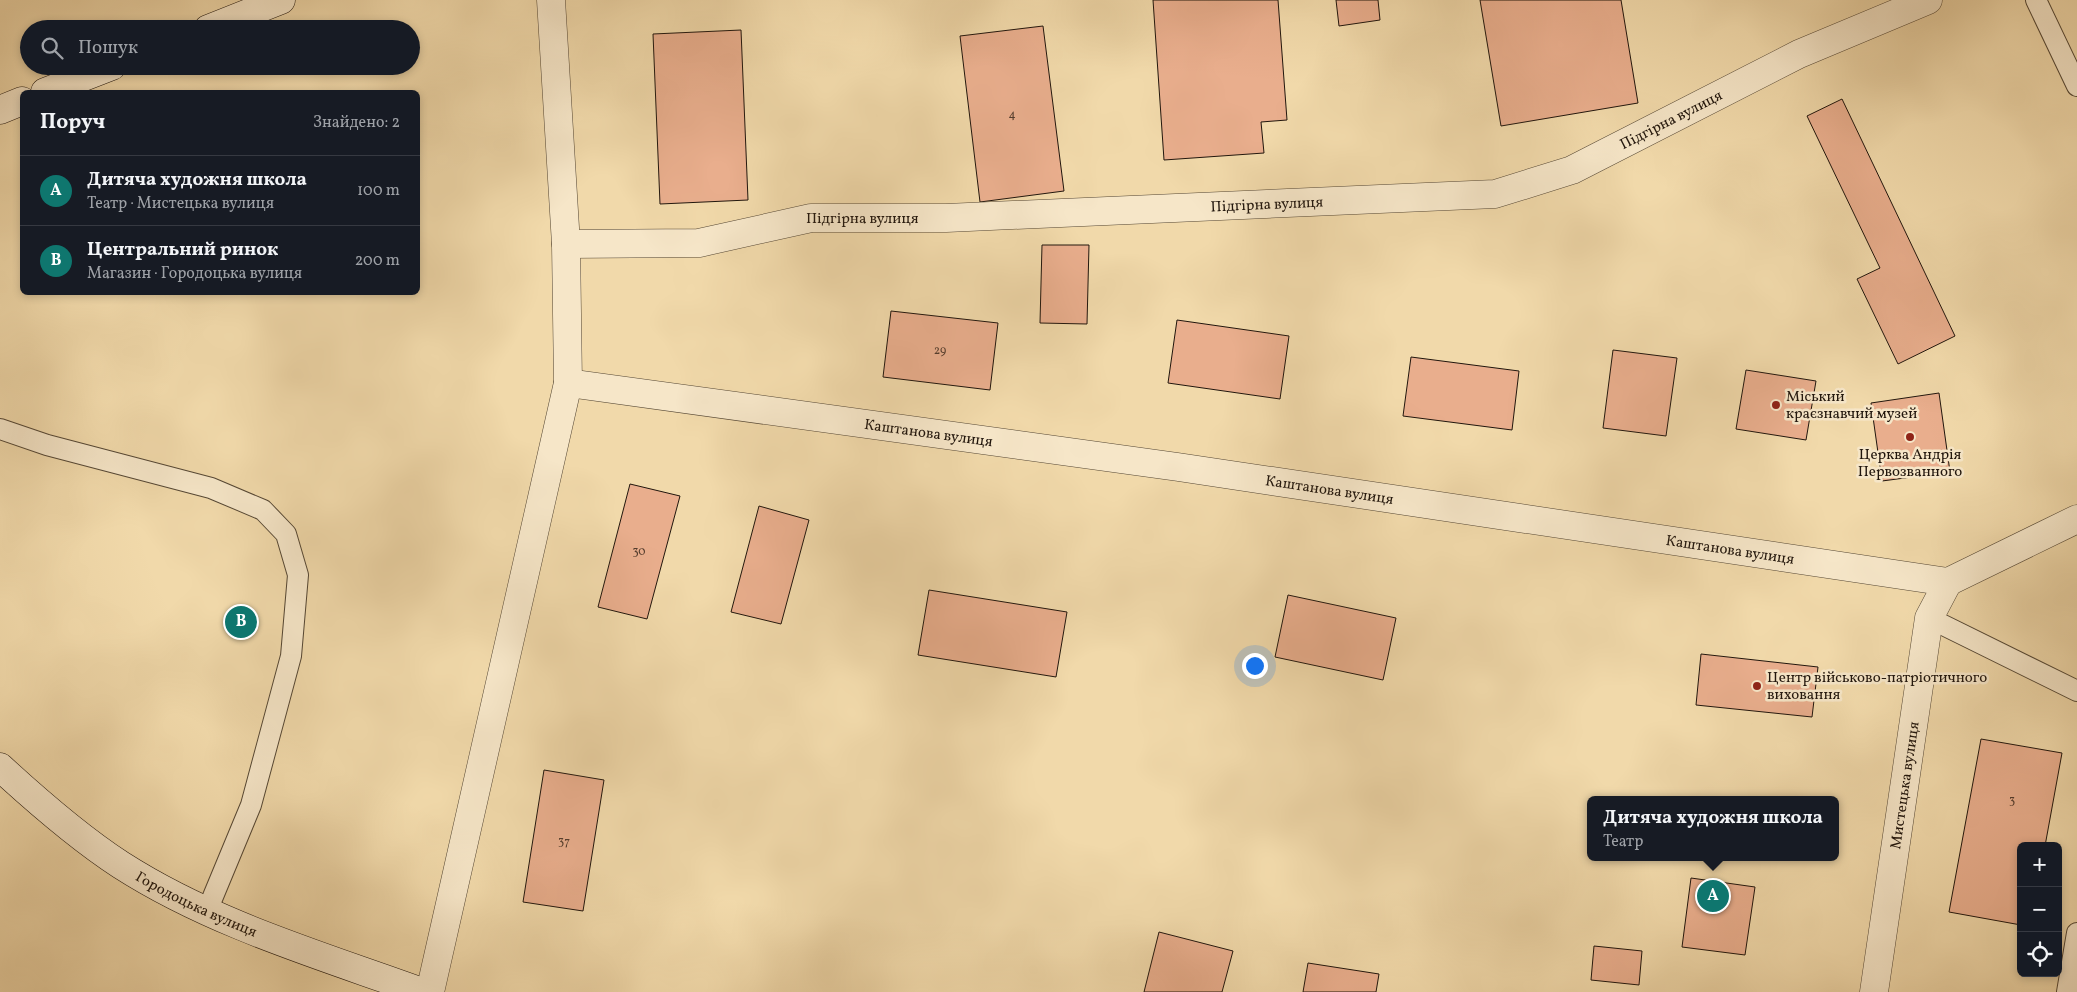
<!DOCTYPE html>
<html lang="uk">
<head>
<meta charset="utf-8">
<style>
	:root { --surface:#171b24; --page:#242831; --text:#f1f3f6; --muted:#9ea1a6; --line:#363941; --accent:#0f766e }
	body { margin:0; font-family:Vollkorn,serif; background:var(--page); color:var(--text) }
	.controls { position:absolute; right:15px; bottom:15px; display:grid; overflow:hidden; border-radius:8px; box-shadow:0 2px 8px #0003 }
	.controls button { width:45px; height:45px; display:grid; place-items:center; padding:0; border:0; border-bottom:1px solid var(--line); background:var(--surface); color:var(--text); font:25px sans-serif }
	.you { position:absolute; left:1254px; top:665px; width:18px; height:18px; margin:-12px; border:4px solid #fff; border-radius:50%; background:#1a73e8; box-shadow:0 0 0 8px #1a73e833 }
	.badge { display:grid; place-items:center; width:32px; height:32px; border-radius:50%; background:var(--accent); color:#fff; font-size:16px; font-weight:700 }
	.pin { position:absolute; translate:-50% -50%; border:2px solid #fff; box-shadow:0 1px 5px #0006 }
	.popup { position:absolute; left:1587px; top:796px; width:252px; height:65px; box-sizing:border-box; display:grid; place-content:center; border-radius:8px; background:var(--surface); filter:drop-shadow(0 1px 4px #0005); font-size:16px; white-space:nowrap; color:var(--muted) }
	.popup b { font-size:19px; color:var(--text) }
	.popup::after { content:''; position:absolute; left:50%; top:100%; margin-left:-10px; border:10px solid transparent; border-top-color:var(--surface) }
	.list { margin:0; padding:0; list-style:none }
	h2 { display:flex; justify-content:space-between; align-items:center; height:65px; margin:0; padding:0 20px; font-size:21px }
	h2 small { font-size:16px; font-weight:400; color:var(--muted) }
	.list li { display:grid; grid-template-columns:32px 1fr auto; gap:15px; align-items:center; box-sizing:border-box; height:70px; padding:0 20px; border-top:1px solid var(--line) }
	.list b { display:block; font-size:19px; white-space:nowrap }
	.list p { margin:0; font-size:16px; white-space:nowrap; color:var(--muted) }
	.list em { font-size:16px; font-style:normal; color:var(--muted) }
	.icon { flex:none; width:28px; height:28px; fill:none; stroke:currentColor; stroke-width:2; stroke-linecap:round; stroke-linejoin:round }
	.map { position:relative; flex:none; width:2077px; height:992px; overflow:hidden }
	.search { position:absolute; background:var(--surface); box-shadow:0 2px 8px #0003; left:20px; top:20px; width:400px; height:55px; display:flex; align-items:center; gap:12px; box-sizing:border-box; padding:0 18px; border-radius:28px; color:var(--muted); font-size:19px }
	.panel { position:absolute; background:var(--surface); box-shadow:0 2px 8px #0003; left:20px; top:90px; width:400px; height:205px; border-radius:8px }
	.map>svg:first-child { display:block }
	.building { fill:#e9ae8d; stroke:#21160d }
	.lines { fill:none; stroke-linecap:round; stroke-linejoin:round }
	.lane-casing { stroke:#554734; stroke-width:22 }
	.street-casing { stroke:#554734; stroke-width:29 }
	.secondary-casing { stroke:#21160d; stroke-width:29 }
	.lane { stroke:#f6e6c8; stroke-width:20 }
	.street { stroke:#f6e6c8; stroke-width:28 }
	.secondary { stroke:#f6e6c8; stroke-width:28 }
	.poi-dot { fill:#8f2418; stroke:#f6e6c8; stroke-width:2 }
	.labels { text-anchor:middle; stroke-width:5; stroke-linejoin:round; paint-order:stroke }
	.number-label { font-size:12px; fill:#533c2d }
	.street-label { font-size:15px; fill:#21160d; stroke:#f6e6c8 }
	.poi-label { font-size:15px; fill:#21160d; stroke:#f6e6c8; text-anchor:start }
</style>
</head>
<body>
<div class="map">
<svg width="2077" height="992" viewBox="0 0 2077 992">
	<rect width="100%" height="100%" fill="#f1d9aa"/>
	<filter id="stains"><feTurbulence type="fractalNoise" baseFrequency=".004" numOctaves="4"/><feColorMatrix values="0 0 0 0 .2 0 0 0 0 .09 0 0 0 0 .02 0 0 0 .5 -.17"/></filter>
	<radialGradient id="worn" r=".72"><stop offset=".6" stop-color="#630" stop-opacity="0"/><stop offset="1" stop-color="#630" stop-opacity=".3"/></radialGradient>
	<!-- building -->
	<g class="building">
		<polygon points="1153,0 1278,0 1287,120 1261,122 1264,153 1164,160"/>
		<polygon points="1336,0 1378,0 1380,20 1339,26"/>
		<polygon points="1480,0 1621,0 1638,103 1501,126"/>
		<polygon points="1043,26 1064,191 980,202 960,36"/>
		<polygon points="741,30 748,200 660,204 653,34"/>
		<polygon points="1842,99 1955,336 1898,364 1857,279 1880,268 1807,116"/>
		<polygon points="1042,245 1089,245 1087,324 1040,323"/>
		<polygon points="891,311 998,323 990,390 883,377"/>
		<polygon points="1177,320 1289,336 1280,399 1168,383"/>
		<polygon points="1613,350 1677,358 1666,436 1603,428"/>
		<polygon points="1411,357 1519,371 1512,430 1403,416"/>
		<polygon points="1746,370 1816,381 1806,440 1736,429"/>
		<polygon points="1939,393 1950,472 1882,481 1871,403"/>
		<polygon points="630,484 680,496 647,619 598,607"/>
		<polygon points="759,506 809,520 781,624 731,612"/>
		<polygon points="929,590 1067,612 1056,677 918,655"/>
		<polygon points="1288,595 1396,618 1383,680 1275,657"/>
		<polygon points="1701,654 1818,667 1812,717 1696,705"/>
		<polygon points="1981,739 2062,753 2045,846 2021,846 2021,925 1949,912"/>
		<polygon points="544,770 604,780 583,911 523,902"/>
		<polygon points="1691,878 1755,887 1745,955 1682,947"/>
		<polygon points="1159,932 1233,951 1222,992 1144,992"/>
		<polygon points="1594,946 1642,951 1639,985 1591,980"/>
		<polygon points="1308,963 1379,974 1376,992 1303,992"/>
	</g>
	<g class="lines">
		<!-- lane casing -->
		<g class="lane-casing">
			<g id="lane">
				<polyline points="2036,0 2077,86"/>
				<polyline points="0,429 47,445 211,488 263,510 286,534 298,575 291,656 251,805 207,911"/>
				<polyline points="1929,618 2077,691"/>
				<polyline points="2067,992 2077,933"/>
			</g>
		</g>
		<!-- street casing -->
		<g class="street-casing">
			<g id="street">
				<path id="s1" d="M 566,244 L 699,243 L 811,218 L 946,218 L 1495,194 L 1572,170 L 1799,54 L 1928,0"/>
				<path id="s2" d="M 568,383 L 1178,467 L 1948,582 L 2077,519"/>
				<polyline points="430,992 568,383 566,244 551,0"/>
				<path id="s3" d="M 1874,992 L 1929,618 L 1948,582"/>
			</g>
		</g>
		<!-- secondary casing -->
		<g class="secondary-casing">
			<g id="secondary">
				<polyline points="208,29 281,0"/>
				<polyline points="45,92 112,66"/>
				<polyline points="0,110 22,101"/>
				<path id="s4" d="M 0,767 C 38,802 78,837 121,865 C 213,924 320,955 422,992"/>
			</g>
		</g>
		<!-- lane -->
		<use href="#lane" class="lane"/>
		<!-- street -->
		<use href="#street" class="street"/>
		<!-- secondary -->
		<use href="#secondary" class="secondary"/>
	</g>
	<!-- markers -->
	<g class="poi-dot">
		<circle cx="1776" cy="405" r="5"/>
		<circle cx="1910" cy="437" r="5"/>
		<circle cx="1757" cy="686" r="5"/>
	</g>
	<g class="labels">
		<!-- number labels -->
		<g class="number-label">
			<text x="1012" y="118">4</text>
			<text x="940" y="354">29</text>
			<text x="639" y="555">30</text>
			<text x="2012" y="804">3</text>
			<text x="564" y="845">37</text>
		</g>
		<!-- street labels -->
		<g class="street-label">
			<text dy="5" stroke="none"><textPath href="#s1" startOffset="1124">Підгірна вулиця</textPath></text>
			<text dy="5" stroke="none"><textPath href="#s1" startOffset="704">Підгірна вулиця</textPath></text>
			<text dy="5" stroke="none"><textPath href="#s1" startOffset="299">Підгірна вулиця</textPath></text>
			<text dy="5" stroke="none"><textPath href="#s2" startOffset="364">Каштанова вулиця</textPath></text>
			<text dy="5" stroke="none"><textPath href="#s2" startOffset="769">Каштанова вулиця</textPath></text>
			<text dy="5" stroke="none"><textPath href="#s2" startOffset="1174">Каштанова вулиця</textPath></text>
			<text dy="5" stroke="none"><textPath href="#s3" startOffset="209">Мистецька вулиця</textPath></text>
			<text dy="5" stroke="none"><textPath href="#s4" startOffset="241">Городоцька вулиця</textPath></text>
		</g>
		<!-- poi labels -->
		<g class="poi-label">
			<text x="1786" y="401">Міський<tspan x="1786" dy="17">краєзнавчий музей</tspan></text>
			<text x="1910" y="459" text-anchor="middle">Церква Андрія<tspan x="1910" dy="17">Первозванного</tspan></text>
			<text x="1767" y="682">Центр військово-патріотичного<tspan x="1767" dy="17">виховання</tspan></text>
		</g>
	</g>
	<rect width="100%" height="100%" filter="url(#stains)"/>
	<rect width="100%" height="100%" fill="url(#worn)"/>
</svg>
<div class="controls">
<button>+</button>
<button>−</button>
<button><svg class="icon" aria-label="locate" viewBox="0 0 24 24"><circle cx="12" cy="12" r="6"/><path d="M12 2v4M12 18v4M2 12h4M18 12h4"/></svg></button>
</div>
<div class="you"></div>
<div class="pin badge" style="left:1713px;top:896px">A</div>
<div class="popup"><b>Дитяча художня школа</b>Театр</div>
<div class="pin badge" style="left:241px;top:622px">B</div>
<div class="search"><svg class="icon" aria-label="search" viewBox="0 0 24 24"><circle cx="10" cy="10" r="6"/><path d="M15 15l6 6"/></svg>Пошук</div>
<section class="panel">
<h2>Поруч<small>Знайдено: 2</small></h2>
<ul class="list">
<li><span class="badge">A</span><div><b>Дитяча художня школа</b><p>Театр · Мистецька вулиця</p></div><em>100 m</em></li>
<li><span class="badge">B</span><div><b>Центральний ринок</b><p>Магазин · Городоцька вулиця</p></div><em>200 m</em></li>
</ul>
</section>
</div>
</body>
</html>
